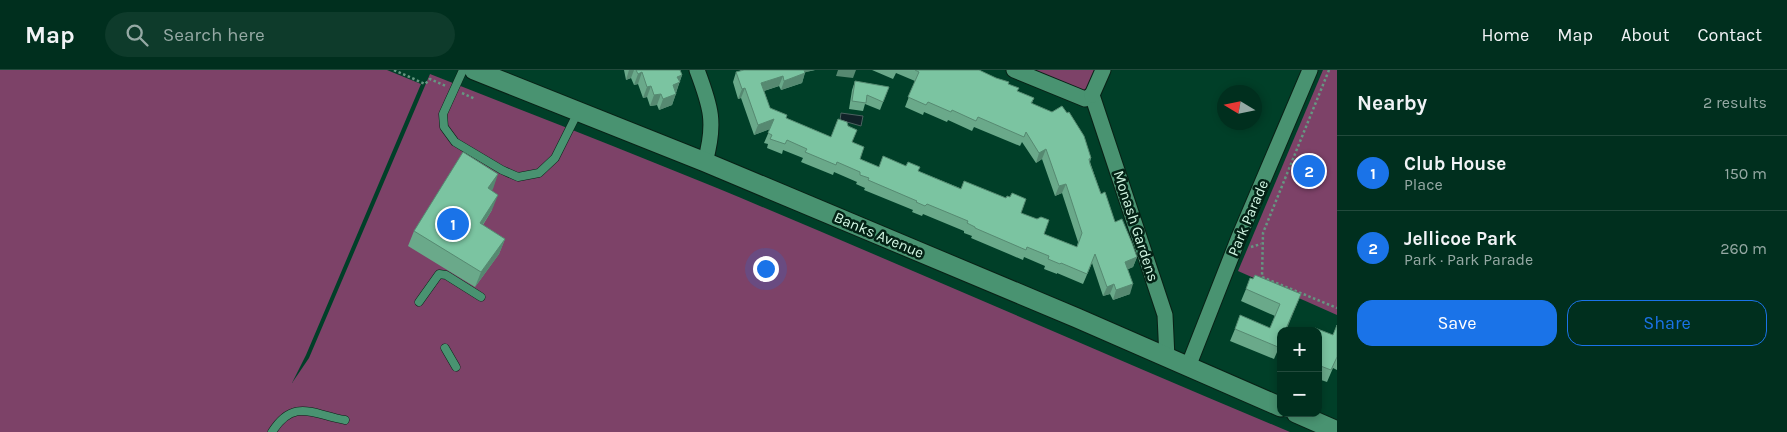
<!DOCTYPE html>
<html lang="en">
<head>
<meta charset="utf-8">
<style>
	:root { --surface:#002f1e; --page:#0e3b2b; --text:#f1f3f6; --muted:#95a9a4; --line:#224a3c; --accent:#1a73e8 }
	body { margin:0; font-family:Karla,sans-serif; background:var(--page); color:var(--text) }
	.controls { position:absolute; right:15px; bottom:15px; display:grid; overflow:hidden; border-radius:10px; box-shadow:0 2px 8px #0003 }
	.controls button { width:45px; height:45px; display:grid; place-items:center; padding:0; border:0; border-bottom:1px solid var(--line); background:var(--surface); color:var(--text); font:25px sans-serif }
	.compass { position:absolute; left:1217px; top:15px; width:45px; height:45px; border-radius:50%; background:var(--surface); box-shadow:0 2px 8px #0003; rotate:280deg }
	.you { position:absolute; left:765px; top:198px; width:18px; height:18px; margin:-12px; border:4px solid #fff; border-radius:50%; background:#1a73e8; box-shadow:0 0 0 8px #1a73e833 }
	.badge { display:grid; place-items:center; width:32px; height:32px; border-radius:50%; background:var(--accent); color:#fff; font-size:16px; font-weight:700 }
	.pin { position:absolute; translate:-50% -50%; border:2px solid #fff; box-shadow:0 1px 5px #0006 }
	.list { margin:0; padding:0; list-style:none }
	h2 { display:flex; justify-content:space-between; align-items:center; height:65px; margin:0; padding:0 20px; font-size:21px }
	h2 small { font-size:16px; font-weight:400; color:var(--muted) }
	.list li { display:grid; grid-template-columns:32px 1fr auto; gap:15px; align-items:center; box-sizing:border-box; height:75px; padding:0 20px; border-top:1px solid var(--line) }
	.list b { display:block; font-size:19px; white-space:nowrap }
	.list p { margin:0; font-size:16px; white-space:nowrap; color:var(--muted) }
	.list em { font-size:16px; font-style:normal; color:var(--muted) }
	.actions { display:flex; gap:10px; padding:15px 20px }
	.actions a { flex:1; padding:11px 0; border:1px solid var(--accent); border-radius:15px; text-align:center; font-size:18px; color:var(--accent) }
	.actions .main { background:var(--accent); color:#fff }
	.icon { flex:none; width:28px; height:28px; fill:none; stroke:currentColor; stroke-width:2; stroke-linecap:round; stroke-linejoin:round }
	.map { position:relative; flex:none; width:1337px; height:362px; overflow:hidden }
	header { display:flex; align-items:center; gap:30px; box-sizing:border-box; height:70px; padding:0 25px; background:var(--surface); border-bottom:1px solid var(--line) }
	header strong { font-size:24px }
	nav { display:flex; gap:28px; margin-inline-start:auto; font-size:18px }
	.search { width:350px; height:45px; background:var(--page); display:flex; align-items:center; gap:12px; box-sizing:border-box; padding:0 18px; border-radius:28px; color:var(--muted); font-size:19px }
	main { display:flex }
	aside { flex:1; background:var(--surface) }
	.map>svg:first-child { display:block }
	.green { fill:#7d4268 }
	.water { fill:#112228; stroke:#4b6260 }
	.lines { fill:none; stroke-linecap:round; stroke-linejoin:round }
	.service-casing { stroke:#092116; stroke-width:9 }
	.minor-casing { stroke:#092116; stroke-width:17 }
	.tertiary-casing { stroke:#092116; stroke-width:21 }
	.path { stroke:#659782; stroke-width:2.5; stroke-dasharray:2.5 2.5; stroke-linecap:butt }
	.service { stroke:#499371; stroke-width:8 }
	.minor { stroke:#499371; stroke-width:15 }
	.tertiary { stroke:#499371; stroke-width:19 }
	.wall { fill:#6aa98a }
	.shaded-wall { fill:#568971 }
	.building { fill:#7bc4a1; stroke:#568971 }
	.labels { text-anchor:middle; stroke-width:5; stroke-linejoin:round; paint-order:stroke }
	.street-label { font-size:15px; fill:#d3f7e4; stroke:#032215 }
</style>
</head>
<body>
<header>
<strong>Map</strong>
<div class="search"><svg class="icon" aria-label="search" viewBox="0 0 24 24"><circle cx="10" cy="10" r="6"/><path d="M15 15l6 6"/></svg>Search here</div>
<nav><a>Home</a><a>Map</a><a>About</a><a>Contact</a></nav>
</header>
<main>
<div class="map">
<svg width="1337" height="362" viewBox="0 0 1337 362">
	<rect width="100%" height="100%" fill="#003f28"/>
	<!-- green -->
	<g class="green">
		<path d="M 0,0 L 387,0 L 421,14 L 306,285 L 292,313 L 309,288 L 430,4 C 526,42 622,79 717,118 C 909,198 1099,282 1290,362 L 0,362 Z"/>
		<polygon points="1014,0 1103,0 1092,25"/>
		<polygon points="1323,0 1337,0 1337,245 1238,201"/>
	</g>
	<!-- water -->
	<polygon class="water" points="841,43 863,46 861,56 840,50"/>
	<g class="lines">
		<!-- service casing -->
		<g class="service-casing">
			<g id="service">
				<polyline points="463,0 443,44 444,57 455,72 502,100 518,107 539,103 555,88 578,42"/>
				<polyline points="419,232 439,204 446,205 481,227"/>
				<polyline points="445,278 456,297"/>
				<path d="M 272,362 C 294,327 314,345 345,350"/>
			</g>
		</g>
		<!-- minor casing -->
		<g class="minor-casing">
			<g id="minor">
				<path d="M 697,0 C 711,37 716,53 705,92"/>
				<polyline points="1014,0 1085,29 1092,25"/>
				<polyline points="1092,25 1165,245 1167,288"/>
				<polyline points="1092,25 1103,0"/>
				<polyline points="1188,297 1239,167 1310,0"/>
			</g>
		</g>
		<!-- tertiary casing -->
		<g class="tertiary-casing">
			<g id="tertiary">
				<polyline points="474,0 705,92 1077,248 1281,337"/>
				<polyline points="1296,343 1337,361"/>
			</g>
		</g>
		<!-- path -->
		<g class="path">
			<polyline points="394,0 425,14 430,9 446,16"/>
			<polyline points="1329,0 1263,163 1262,207 1337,238"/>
			<polyline points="462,23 475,29"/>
			<polyline points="1251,177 1261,174"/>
		</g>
		<!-- service -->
		<use href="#service" class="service"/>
		<!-- minor -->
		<use href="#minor" class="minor"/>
		<!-- tertiary -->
		<use href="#tertiary" class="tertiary"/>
	</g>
	<!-- wall -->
	<g class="wall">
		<polygon points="624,0 680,0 682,5 672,35 659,40 657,35 650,36 647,27 643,28 638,14 634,15 631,8 626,10"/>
		<polygon points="740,0 815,0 805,2 802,13 781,20 779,16 764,21 770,38 786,48 831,67 853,72 860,89 879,97 918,101 1021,143 1044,164 1077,177 1078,172 1062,123 1055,126 1042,89 1036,93 1022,72 1020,76 974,57 972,61 948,50 947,52 924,42 923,45 905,37 915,11 896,3 893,9 872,0 979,0 1008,14 1017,21 1034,28 1032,33 1091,88 1090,92 1101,124 1115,152 1137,187 1133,197 1128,199 1130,224 1113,230 1110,224 1103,226 1092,193 1083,214 1057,203 1057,204 1044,199 1045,196 1024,187 1023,190 971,168 972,166 964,163 964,161 923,144 922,146 912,142 913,140 864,120 865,118 856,114 857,112 834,102 833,105 801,92 803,88 783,80 782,84 767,78 768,74 764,73 770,59 754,65 741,28 738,29 733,12 736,2 741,1"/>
		<polygon points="855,11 889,17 880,40 865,34 863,41 849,39 852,20"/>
		<polygon points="493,119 491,120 492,140 483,155 505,169 499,184 475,217 408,176 414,161"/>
		<polygon points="1246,219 1301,224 1296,236 1281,261 1281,273 1274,289 1230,271 1235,259 1270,258 1275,246 1241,231"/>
		<polygon points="1337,255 1337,300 1333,298 1327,312 1318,309 1318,261 1333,265"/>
	</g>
	<!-- shaded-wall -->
	<g class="shaded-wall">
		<polygon points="629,0 634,0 631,8 626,10"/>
		<polygon points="800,0 815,0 798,4"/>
		<polygon points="838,0 856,0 853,8 836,6"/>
		<polygon points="642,2 638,14 634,15 638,4"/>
		<polygon points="805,3 802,13 781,20 784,11"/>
		<polygon points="682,5 678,16 676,23 673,15 677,7"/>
		<polygon points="783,6 779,16 757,23 761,13"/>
		<polygon points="651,16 647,27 643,28 647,17"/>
		<polygon points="745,18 741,28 738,29 742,19"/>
		<polygon points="661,24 657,35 650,36 654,25"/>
		<polygon points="676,24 672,35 659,40 663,29"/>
		<polygon points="774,49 770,59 754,65 758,55"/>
		<polygon points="1046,79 1042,89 1036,93 1039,83"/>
		<polygon points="498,104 493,119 483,133 488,118"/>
		<polygon points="1066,114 1062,123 1055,126 1059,116"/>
		<polygon points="498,125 492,140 474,168 480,153"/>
		<polygon points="505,169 499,184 475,217 481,202"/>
		<polygon points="1137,187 1133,197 1122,202 1125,192"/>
		<polygon points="1114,214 1110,224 1103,226 1107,217"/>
		<polygon points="1133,214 1130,224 1113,230 1116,220"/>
		<polygon points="1301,224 1296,236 1286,261 1285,261"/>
	</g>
	<!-- building -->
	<g class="building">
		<polygon points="636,0 680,0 682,5 677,7 680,12 673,15 676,24 663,29 661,24 654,25 651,16 647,17 642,2 638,4"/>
		<polygon points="744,0 804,0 805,3 784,11 783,6 761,13 770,38 787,45 786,48 831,67 838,49 847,52 848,56 857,60 852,72 864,77 860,89 879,97 883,86 906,96 908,92 920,97 918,101 961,119 964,111 1006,128 1007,126 1010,127 1012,123 1026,129 1021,143 1037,149 1041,147 1049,150 1044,164 1077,177 1082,163 1066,114 1059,116 1046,79 1039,83 1026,62 1024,67 978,47 976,51 952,40 951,42 928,32 926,35 908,27 919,2 915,0 979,0 996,8 1009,12 1008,14 1019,18 1017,21 1034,28 1031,33 1052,42 1062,36 1067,43 1069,42 1084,66 1091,88 1089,89 1090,94 1101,124 1105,122 1115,152 1122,149 1132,173 1137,187 1125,192 1133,214 1116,220 1114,214 1107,217 1095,184 1087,204 1061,193 1060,194 1048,189 1049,186 1027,177 1026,180 975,158 975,157 967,153 968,151 927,134 925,136 916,132 917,131 868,110 869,108 860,105 860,102 837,92 836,95 805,82 807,79 787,70 785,74 770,69 772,65 768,63 774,49 758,55 745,18 742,19 736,2"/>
		<polygon points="855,11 889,17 883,32 867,25 866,33 852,31"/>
		<polygon points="463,82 498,104 488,118 498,125 480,153 505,169 481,202 414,161"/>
		<polygon points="1255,205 1301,224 1285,261 1281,261 1281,272 1278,277 1235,259 1240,245 1270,258 1280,234 1246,219 1250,208 1253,209"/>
		<polygon points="1337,255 1337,287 1331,300 1318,295 1318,283 1320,279 1318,278 1318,261 1314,261 1315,258 1333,265"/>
	</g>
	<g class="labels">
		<!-- street labels -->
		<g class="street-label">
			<text transform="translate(1248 148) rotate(-67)" y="5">Park Parade</text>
			<text transform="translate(1136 156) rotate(72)" y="5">Monash Gardens</text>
			<text transform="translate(879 165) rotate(23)" y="5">Banks Avenue</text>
		</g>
	</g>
</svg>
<div class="controls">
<button>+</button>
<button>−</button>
</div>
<svg class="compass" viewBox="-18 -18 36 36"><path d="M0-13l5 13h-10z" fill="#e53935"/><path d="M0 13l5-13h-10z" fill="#95a9a4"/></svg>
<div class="you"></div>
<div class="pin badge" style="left:453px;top:154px">1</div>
<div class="pin badge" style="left:1309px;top:101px">2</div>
</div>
<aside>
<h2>Nearby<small>2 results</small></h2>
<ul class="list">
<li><span class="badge">1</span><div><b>Club House</b><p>Place</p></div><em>150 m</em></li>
<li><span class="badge">2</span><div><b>Jellicoe Park</b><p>Park · Park Parade</p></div><em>260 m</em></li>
</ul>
<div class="actions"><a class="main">Save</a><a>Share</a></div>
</aside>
</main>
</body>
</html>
